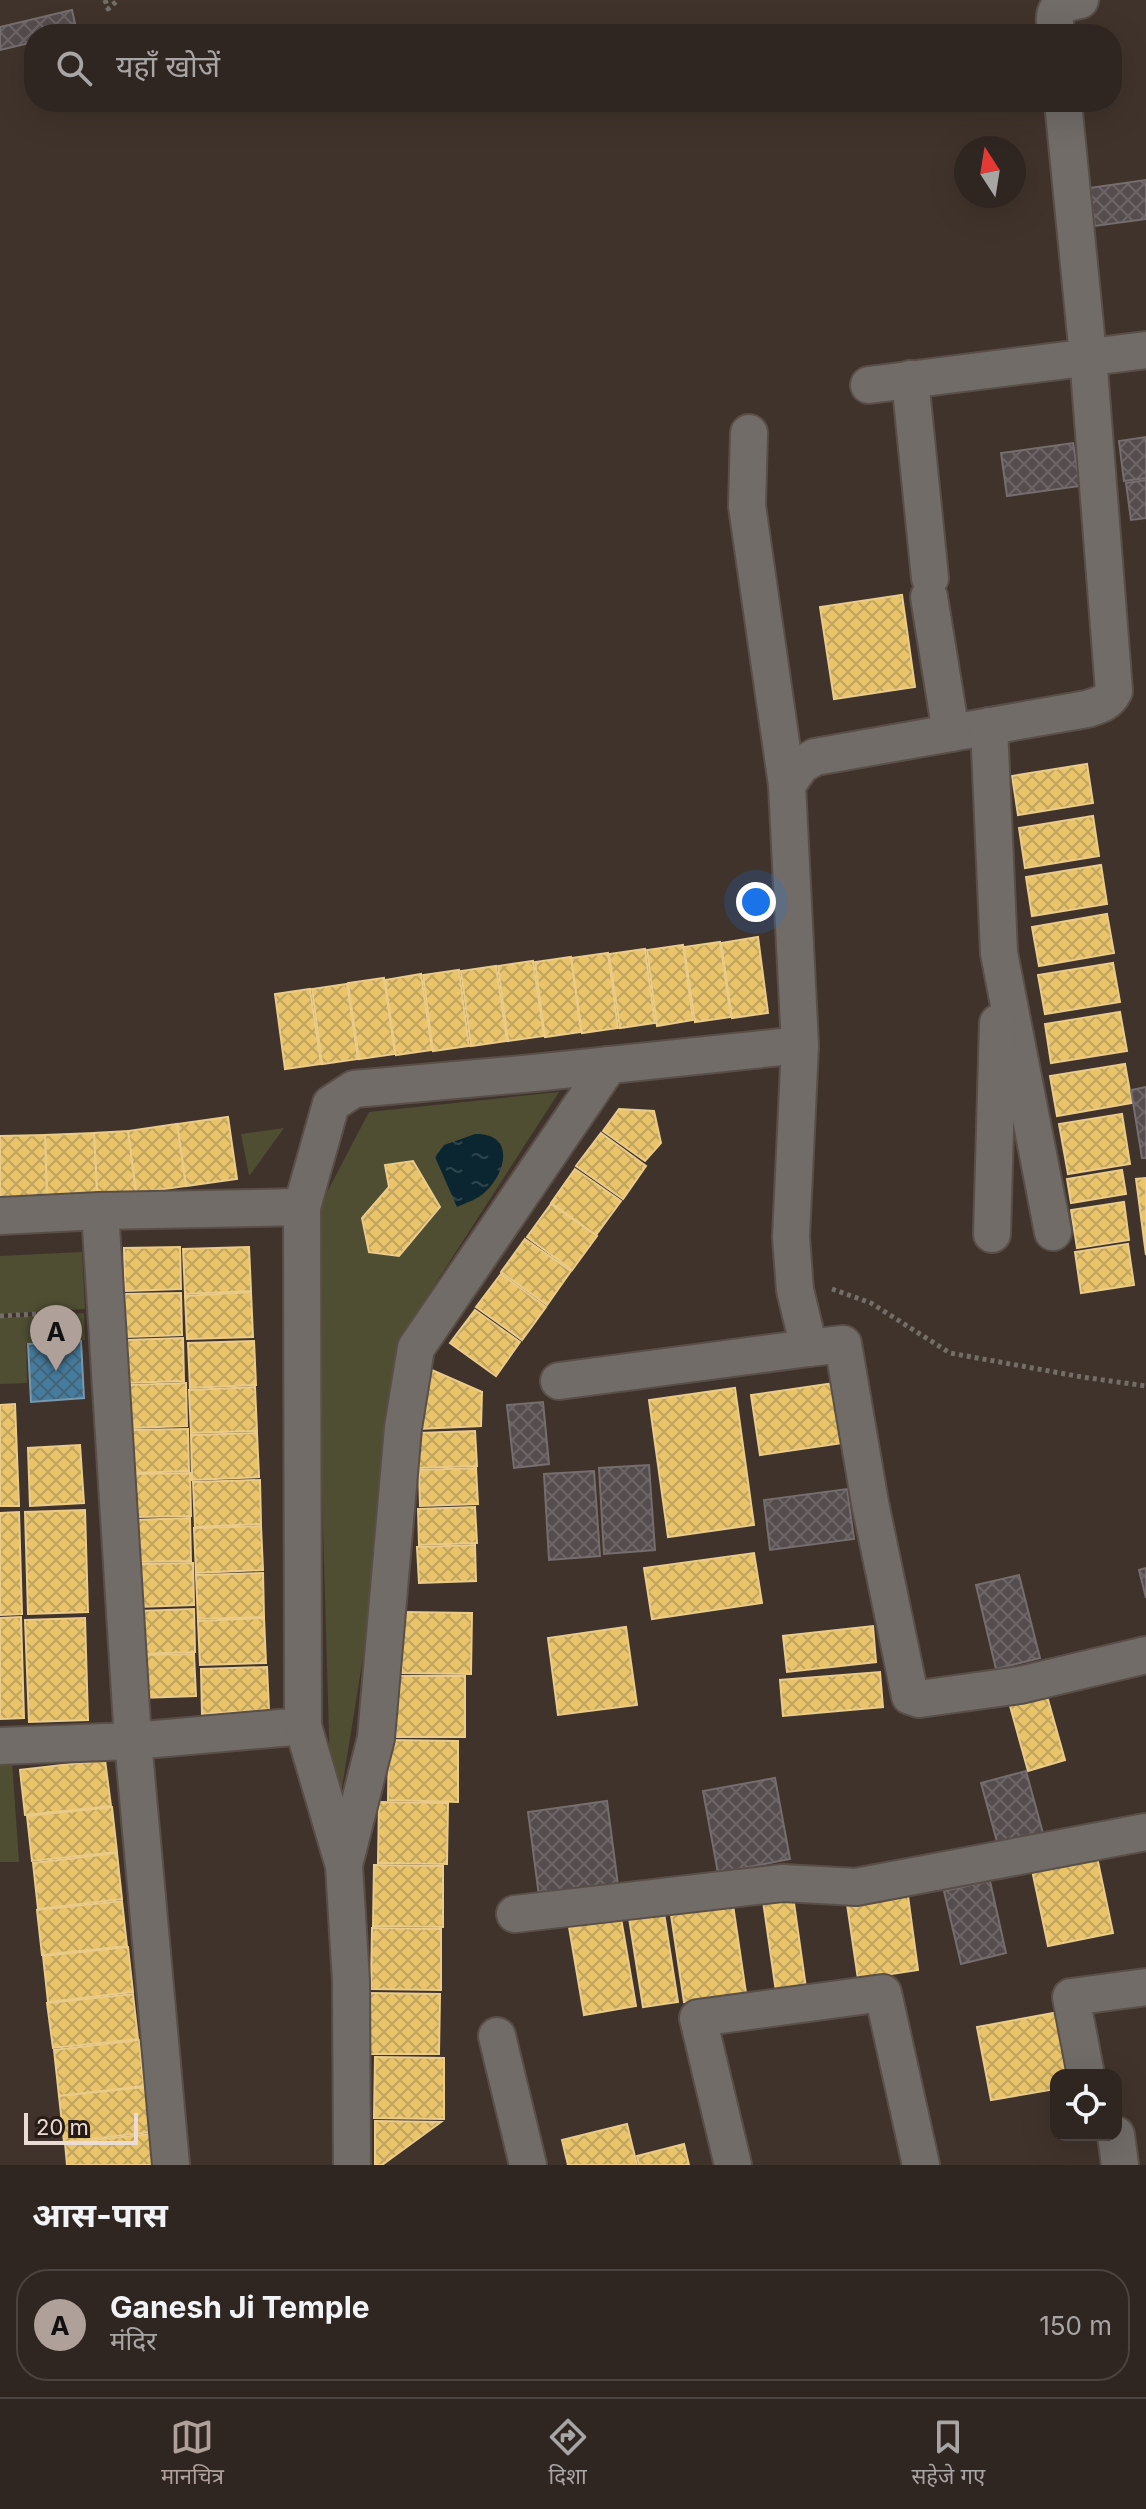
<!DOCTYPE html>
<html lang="hi">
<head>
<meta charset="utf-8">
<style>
	:root { --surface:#302621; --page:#382e2a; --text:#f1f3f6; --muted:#a8a5a5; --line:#4b433f; --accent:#afa099 }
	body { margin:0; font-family:Inter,"Noto Sans Devanagari",sans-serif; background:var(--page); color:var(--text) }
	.controls { position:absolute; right:24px; bottom:24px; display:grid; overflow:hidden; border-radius:16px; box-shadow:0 8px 32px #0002 }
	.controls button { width:72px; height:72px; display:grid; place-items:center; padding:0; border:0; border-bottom:2px solid var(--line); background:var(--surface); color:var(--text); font:40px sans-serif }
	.compass { position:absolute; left:954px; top:136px; width:72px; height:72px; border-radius:50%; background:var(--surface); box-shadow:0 8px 32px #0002; rotate:348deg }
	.scale { position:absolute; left:24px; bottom:20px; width:114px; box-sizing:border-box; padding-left:8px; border:4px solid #ebdbd3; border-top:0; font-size:22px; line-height:28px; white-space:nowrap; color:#ebdbd3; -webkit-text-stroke:6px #261b16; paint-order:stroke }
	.you { position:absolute; left:756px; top:902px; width:28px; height:28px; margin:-20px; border:6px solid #fff; border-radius:50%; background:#1a73e8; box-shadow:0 0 0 12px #1a73e833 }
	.badge { display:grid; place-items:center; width:52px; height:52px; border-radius:50%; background:var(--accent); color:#111; font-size:26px; font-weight:700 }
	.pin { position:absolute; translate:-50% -66px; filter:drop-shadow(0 2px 4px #0008) }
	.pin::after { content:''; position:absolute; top:42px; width:28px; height:24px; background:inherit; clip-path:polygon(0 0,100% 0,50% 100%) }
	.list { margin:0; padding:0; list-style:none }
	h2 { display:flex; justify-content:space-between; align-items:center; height:104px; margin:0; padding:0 32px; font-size:34px }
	h2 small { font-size:26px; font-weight:400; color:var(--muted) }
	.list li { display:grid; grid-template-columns:52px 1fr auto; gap:24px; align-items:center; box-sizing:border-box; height:112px; margin:0 16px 16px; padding:0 16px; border:2px solid var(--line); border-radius:32px }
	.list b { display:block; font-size:30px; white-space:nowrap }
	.list p { margin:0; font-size:26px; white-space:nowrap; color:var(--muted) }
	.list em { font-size:26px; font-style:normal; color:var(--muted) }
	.icon { flex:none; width:44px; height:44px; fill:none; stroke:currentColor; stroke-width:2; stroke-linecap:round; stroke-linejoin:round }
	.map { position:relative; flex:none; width:1146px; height:2165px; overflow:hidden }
	.search { position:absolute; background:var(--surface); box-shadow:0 8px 32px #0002; left:24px; right:24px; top:24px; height:88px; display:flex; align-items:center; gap:20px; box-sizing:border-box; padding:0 28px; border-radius:32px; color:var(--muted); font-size:30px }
	.sheet { height:232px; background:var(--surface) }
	nav { display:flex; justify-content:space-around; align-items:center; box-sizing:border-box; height:112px; border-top:2px solid var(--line); background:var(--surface); font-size:22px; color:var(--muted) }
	nav a { display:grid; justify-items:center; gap:4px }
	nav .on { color:var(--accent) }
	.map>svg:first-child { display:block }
	.green { fill:#4f4e33 }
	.water { fill:url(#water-ripples) }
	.homes { fill:url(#homes-cross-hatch); stroke:#eacb8a; stroke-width:2 }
	.public { fill:url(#public-cross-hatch); stroke:#7798ad; stroke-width:2 }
	.building { fill:url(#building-cross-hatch); stroke:#756d6e; stroke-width:2 }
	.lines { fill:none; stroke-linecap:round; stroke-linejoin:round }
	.street-casing { stroke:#5a4f48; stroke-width:40 }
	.path { stroke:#746e69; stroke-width:5; stroke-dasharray:4 4; stroke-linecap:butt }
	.street { stroke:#716c68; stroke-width:36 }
</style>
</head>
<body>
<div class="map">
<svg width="1146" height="2165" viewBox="0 0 1146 2165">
	<defs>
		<pattern id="water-ripples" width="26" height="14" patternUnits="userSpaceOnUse" patternTransform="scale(2)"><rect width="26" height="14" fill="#0b2631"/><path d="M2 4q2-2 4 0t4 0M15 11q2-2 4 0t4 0" fill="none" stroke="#2f454e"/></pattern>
		<pattern id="homes-cross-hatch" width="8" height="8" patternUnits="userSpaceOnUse" patternTransform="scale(2)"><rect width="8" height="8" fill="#e9c46a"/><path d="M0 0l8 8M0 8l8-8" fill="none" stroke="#c0a45f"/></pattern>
		<pattern id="public-cross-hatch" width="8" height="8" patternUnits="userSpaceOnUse" patternTransform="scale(2)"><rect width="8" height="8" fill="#457b9d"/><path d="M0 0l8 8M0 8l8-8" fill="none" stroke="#456477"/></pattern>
		<pattern id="building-cross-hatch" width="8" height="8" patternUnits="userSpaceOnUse" patternTransform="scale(2)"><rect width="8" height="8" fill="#554c4d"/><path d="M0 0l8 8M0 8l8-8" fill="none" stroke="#6e6566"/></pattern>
	</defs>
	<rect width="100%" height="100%" fill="#40332c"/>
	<!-- green -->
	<g class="green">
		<polygon points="559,1092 399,1340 372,1602 339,1806 331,1803 314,1217 369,1112"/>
		<polygon points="284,1128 250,1175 249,1175 241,1134"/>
		<polygon points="82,1252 85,1309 0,1314 0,1256"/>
		<polygon points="84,1313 85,1340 26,1343 27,1383 0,1384 0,1318"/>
		<polygon points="12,1762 19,1862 0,1862 0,1763"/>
	</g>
	<!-- water -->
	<path class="water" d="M 475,1134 C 515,1133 507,1172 485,1192 C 479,1199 465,1203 457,1207 L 435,1157 L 444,1145 Z"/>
	<!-- homes -->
	<g class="homes">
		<polygon points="902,595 915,687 834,699 820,607"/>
		<polygon points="1087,764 1093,803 1018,815 1012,776"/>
		<polygon points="1093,816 1099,856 1025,868 1019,828"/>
		<polygon points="1101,865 1107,904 1032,916 1026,877"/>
		<polygon points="1107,914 1114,953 1039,966 1032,927"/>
		<polygon points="758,937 768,1013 732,1018 721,943"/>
		<polygon points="720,942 731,1017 695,1022 684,947"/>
		<polygon points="683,945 693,1020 657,1026 647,950"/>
		<polygon points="645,949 655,1023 620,1028 609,954"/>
		<polygon points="608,953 618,1028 582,1033 571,958"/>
		<polygon points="571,957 581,1032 545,1037 535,962"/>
		<polygon points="533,961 544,1036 508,1041 498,966"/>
		<polygon points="1113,963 1120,1002 1045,1014 1038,975"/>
		<polygon points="496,966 507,1041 471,1046 461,971"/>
		<polygon points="459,970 469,1046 433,1051 423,975"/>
		<polygon points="421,974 432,1050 396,1055 385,980"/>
		<polygon points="384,978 395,1054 359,1059 348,983"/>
		<polygon points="347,984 358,1059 322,1064 312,989"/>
		<polygon points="310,989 321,1064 285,1069 275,994"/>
		<polygon points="1120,1012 1127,1051 1051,1063 1045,1024"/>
		<polygon points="1125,1064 1132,1103 1057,1116 1050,1076"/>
		<polygon points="619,1109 654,1111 661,1143 645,1161 603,1131"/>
		<polygon points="1122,1114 1130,1164 1068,1174 1059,1124"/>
		<polygon points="228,1117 237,1179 186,1186 177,1124"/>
		<polygon points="177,1124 186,1186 136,1193 128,1131"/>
		<polygon points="128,1131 136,1193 97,1193 94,1133"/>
		<polygon points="94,1133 97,1193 47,1198 45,1135"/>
		<polygon points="601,1133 646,1166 623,1199 576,1166"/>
		<polygon points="45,1135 47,1198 0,1198 0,1136"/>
		<polygon points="413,1161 440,1207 399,1256 369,1252 362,1218 389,1187 385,1165"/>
		<polygon points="575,1169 621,1201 596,1235 551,1203"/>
		<polygon points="1122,1170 1126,1194 1071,1203 1067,1179"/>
		<polygon points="1146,1178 1146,1255 1136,1179"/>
		<polygon points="1124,1202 1129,1240 1077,1248 1071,1210"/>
		<polygon points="551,1204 597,1236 572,1270 527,1237"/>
		<polygon points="525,1239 571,1271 547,1305 501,1272"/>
		<polygon points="1128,1244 1134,1285 1081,1293 1075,1252"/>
		<polygon points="180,1247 181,1289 125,1291 124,1248"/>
		<polygon points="249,1247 251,1291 185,1294 183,1249"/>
		<polygon points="501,1274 546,1307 522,1340 476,1307"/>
		<polygon points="251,1292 253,1337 187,1339 185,1296"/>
		<polygon points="181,1293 182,1335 126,1337 125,1294"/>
		<polygon points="475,1310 520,1342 496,1376 450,1343"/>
		<polygon points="183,1338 184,1381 127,1383 127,1340"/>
		<polygon points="254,1341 256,1385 190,1388 188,1343"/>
		<polygon points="425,1367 482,1392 481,1426 419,1429"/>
		<polygon points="186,1383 187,1426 131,1428 130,1385"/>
		<polygon points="835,1383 843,1443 760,1455 751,1395"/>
		<polygon points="255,1387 257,1431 191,1433 189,1390"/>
		<polygon points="735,1388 754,1525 668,1537 649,1400"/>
		<polygon points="15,1404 19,1506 0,1506 0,1405"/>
		<polygon points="188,1429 189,1471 133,1473 131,1430"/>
		<polygon points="475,1431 477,1466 419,1468 418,1433"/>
		<polygon points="257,1433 259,1477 192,1480 191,1435"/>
		<polygon points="80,1445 84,1503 30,1506 28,1448"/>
		<polygon points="476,1468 478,1504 420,1506 419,1470"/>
		<polygon points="190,1473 191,1516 134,1517 134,1474"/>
		<polygon points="260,1480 261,1524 195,1527 193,1482"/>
		<polygon points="475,1507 477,1543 419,1545 418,1509"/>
		<polygon points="85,1510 88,1612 28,1614 25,1512"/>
		<polygon points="19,1512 22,1614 0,1615 0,1513"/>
		<polygon points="190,1518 191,1561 135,1562 134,1520"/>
		<polygon points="261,1526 263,1570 196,1573 194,1528"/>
		<polygon points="475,1545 476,1581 419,1583 417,1547"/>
		<polygon points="754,1553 762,1603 652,1619 644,1568"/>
		<polygon points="193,1563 194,1605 137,1607 137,1564"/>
		<polygon points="263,1573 264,1617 198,1619 196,1575"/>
		<polygon points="194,1609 195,1652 138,1654 138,1611"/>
		<polygon points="403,1612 472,1613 471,1674 402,1673"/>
		<polygon points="21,1617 24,1718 0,1719 0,1618"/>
		<polygon points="85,1618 88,1720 29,1722 25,1620"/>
		<polygon points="264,1618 266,1663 200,1665 198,1621"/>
		<polygon points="873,1626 876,1662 787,1672 783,1636"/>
		<polygon points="626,1627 637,1705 558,1715 548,1638"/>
		<polygon points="194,1654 196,1696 140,1698 138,1655"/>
		<polygon points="267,1667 269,1710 202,1714 201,1669"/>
		<polygon points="880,1672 883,1707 783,1716 780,1680"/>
		<rect x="396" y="1676" width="69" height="61"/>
		<polygon points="1047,1696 1065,1760 1028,1771 1010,1706"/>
		<polygon points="389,1740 458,1741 458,1802 388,1800"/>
		<polygon points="105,1760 111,1806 25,1815 20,1770"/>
		<polygon points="379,1802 448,1803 447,1864 378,1863"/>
		<polygon points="112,1807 117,1852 32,1861 27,1816"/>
		<polygon points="117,1853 122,1899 38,1909 33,1863"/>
		<polygon points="1097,1857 1113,1933 1048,1946 1032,1870"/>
		<polygon points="374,1865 443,1866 443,1927 373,1926"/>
		<polygon points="793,1896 806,1988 776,1992 763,1901"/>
		<polygon points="908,1896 918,1970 858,1979 847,1904"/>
		<polygon points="122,1901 127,1946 42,1955 37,1910"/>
		<polygon points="733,1905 746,1993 684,2002 671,1915"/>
		<polygon points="664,1913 678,2002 643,2007 629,1918"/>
		<polygon points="621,1918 636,2006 584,2015 569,1927"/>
		<polygon points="372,1928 441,1929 441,1990 371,1989"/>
		<polygon points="128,1947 133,1992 48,2002 43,1956"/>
		<polygon points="370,1993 440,1994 439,2054 370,2054"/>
		<polygon points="133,1994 138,2039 53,2048 47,2003"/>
		<polygon points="1059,2012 1071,2075 1056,2075 1056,2089 991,2100 977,2027"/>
		<polygon points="139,2040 144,2086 59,2096 54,2050"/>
		<polygon points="375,2057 444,2058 444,2119 374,2118"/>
		<polygon points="145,2087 150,2132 64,2142 59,2096"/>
		<polygon points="375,2121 441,2122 382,2165 375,2165"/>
		<polygon points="627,2124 637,2165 568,2165 562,2140"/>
		<polygon points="150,2134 153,2165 67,2165 65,2143"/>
		<polygon points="684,2144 689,2165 639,2165 637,2156"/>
	</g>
	<!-- public -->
	<polygon class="public" points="81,1341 84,1398 31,1402 28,1344"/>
	<!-- building -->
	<g class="building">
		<polygon points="72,10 77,32 34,34 34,42 0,50 0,27"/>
		<polygon points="1146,180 1146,219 1095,226 1089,188"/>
		<polygon points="1146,437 1146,478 1124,481 1119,441"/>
		<polygon points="1073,443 1080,486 1007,496 1001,453"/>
		<polygon points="1146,480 1146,518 1131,520 1126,483"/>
		<polygon points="1146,1087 1146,1158 1142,1158 1131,1090"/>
		<polygon points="543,1402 549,1464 514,1468 507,1405"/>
		<polygon points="649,1465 655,1550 604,1554 599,1468"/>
		<polygon points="594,1471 600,1556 549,1560 544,1474"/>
		<polygon points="847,1489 854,1539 770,1550 764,1500"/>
		<polygon points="1146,1568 1146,1598 1139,1570"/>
		<polygon points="1019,1575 1040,1658 996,1669 976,1585"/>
		<polygon points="1026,1771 1044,1837 999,1849 981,1783"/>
		<polygon points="775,1778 790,1859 718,1873 703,1791"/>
		<polygon points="607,1801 618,1885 539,1896 528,1812"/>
		<polygon points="990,1881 1006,1953 961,1964 944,1891"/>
	</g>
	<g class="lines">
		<!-- street casing -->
		<g class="street-casing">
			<g id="street">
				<path d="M 1056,34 C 1053,10 1054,5 1080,0"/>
				<path d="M 1063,102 L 1088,356 L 1114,691 C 1108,703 1100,705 1087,709 L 815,757 L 801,765 L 787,785 L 800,1045 L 791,1237 L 795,1290 L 809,1348 L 843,1344 L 870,1503 L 910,1696 L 919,1699 L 1020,1685 L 1146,1655"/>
				<polyline points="910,379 930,578"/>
				<polyline points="869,385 1146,350"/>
				<polyline points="749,433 747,506 787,785"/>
				<polyline points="929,597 951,733"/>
				<polyline points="989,726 999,953 1053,1232"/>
				<polyline points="100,1211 133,1741 171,2165"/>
				<polyline points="0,1216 100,1211 302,1207"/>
				<polyline points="992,1234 998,1023"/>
				<polyline points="559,1381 809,1348"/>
				<polyline points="0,1746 133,1741 303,1726"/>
				<polyline points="344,1865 376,1738 403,1428 416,1348 609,1065"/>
				<polyline points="515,1914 783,1883 856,1887 1146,1832"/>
				<polyline points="497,2036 528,2165"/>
				<polyline points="1086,2075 1071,1997 1146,1987"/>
				<polyline points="1116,2135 1120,2165"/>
				<polyline points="352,2165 351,1981 344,1866 303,1726 302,1207 331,1104 354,1089 534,1073 800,1045"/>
				<polyline points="733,2165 698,2018 883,1993 921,2165"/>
			</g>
		</g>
		<!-- path -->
		<g class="path">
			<polyline points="105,0 108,9 118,0"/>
			<polyline points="832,1289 871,1303 950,1353 1082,1377 1146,1386"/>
			<polyline points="0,1316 71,1312"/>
		</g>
		<!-- street -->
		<use href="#street" class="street"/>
	</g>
</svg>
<div class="controls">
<button><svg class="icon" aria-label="locate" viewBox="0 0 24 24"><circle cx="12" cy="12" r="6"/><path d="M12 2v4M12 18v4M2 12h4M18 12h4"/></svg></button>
</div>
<svg class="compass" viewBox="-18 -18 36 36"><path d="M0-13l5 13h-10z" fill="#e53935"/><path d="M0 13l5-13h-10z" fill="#a8a5a5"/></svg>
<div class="scale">20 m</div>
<div class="you"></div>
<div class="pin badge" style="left:56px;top:1371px">A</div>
<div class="search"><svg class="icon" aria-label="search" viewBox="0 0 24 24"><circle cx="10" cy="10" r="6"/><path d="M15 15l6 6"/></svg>यहाँ खोजें</div>
</div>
<section class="sheet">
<h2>आस-पास<small></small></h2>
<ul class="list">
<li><span class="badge">A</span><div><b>Ganesh Ji Temple</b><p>मंदिर</p></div><em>150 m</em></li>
</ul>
</section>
<nav>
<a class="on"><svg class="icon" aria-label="map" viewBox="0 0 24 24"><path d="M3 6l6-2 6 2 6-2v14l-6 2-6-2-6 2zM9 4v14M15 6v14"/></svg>मानचित्र</a>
<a><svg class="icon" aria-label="directions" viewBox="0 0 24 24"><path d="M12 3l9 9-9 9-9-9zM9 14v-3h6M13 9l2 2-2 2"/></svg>दिशा</a>
<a><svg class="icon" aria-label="saved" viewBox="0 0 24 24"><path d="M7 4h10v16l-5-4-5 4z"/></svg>सहेजे गए</a>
</nav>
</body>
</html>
